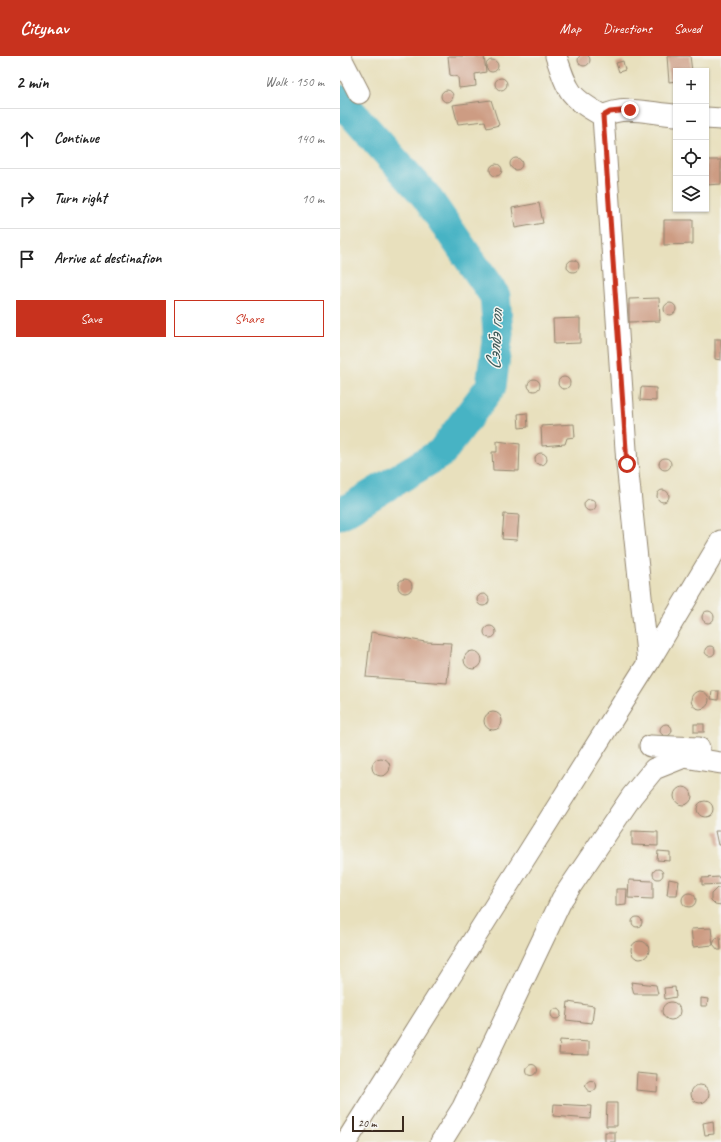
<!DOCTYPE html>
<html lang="en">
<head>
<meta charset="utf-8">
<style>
	:root { --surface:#fff; --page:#f2f2f2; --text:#222; --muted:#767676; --line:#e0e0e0; --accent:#c8321e }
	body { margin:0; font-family:Caveat,sans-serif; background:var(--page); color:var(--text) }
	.controls { position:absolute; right:12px; top:12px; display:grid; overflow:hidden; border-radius:0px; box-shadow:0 1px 3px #0004 }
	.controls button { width:36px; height:36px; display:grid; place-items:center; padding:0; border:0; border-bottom:1px solid var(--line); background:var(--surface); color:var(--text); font:20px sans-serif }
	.scale { position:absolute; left:12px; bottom:10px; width:52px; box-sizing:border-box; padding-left:4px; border:2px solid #3b2a1e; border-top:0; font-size:11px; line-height:14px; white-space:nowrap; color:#3b2a1e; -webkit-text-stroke:3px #f6f6f2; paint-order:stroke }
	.stop { position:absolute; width:12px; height:12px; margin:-9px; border:3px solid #c8321e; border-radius:50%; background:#fff }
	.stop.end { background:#c8321e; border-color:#fff; box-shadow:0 1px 4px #0008 }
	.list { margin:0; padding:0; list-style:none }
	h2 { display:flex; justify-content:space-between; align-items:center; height:52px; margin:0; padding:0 16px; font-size:17px }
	h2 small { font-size:13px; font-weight:400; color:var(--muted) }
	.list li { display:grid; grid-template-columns:26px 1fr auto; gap:12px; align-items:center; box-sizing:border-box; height:60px; padding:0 16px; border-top:1px solid var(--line) }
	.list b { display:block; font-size:15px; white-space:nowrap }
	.list em { font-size:13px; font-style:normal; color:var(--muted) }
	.actions { display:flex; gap:8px; padding:12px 16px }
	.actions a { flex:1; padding:9px 0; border:1px solid var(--accent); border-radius:0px; text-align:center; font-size:14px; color:var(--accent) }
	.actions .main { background:var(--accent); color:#fff }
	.icon { flex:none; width:22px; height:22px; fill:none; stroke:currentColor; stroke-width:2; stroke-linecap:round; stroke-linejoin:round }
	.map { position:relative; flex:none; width:381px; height:1086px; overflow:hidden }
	header { display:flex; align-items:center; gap:24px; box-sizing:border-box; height:56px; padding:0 20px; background:var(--accent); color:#fff }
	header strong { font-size:19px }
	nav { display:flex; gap:22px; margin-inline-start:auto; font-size:14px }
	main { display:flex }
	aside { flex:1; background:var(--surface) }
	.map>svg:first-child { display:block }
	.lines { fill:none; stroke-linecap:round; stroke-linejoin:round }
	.river { stroke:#47b3c4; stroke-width:31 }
	.building { fill:#cd9c83 }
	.minor-casing { stroke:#92856e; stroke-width:23 }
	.minor { stroke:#fff; stroke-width:21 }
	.route { stroke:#c8321e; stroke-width:5 }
	.labels { text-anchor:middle; stroke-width:3; stroke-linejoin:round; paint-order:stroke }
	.water-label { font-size:21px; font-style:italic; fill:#3f5a58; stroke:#f6f6f2 }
</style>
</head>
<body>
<header>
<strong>Citynav</strong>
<nav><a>Map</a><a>Directions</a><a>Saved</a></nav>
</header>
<main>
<aside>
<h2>2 min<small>Walk · 150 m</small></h2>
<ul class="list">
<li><svg class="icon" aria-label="ahead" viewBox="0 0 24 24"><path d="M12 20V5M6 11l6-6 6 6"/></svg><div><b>Continue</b></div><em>140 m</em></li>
<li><svg class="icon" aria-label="right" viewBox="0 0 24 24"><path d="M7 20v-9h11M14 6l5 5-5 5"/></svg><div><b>Turn right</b></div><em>10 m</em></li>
<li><svg class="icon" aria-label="arrive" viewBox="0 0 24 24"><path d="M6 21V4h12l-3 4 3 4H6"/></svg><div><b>Arrive at destination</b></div></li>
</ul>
<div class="actions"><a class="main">Save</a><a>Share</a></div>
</aside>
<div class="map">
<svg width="381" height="1086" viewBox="0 0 381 1086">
	<rect width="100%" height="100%" fill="#f6f6f2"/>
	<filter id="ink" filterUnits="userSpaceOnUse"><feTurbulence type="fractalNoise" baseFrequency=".025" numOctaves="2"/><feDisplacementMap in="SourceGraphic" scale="8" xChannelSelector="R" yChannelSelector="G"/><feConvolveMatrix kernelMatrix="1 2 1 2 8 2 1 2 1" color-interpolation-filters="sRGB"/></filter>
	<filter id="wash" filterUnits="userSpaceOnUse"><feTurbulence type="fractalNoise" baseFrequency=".012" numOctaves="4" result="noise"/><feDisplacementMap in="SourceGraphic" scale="16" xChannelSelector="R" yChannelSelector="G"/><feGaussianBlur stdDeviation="0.9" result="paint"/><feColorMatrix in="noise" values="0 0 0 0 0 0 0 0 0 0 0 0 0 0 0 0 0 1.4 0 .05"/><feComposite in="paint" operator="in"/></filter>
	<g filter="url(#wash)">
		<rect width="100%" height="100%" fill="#e8e0bd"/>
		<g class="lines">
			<!-- river -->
			<polyline class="river" points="0,44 85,139 155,240 158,277 151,330 101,397 0,458"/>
		</g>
		<g id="blocks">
			<!-- building -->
			<g class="building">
				<circle cx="244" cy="4" r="6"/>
				<polygon points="108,0 144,0 146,16 135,18 136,30 119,32 118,21 110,19"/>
				<polygon points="327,0 350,0 352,15 336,15 336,25 329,26"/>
				<circle cx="152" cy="10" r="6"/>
				<polygon points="283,5 285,14 279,16 276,7"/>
				<circle cx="161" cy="28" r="6"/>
				<circle cx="107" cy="40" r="6"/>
				<polygon points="151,44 159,69 147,72 145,65 118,68 113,49"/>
				<circle cx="176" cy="108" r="6"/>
				<polygon points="366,104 381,104 381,128 366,129"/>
				<circle cx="156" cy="114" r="6"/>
				<polygon points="199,147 203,167 175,172 172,152"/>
				<polygon points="324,164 353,164 353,188 324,189"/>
				<circle cx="233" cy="210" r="6"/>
				<polygon points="319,242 320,265 289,266 289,243"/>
				<circle cx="330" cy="253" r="6"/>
				<polygon points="240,262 240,287 214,288 213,263"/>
				<polygon points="375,283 381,283 381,304 375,303"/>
				<circle cx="224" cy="327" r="6"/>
				<circle cx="194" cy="329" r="6"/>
				<polygon points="301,331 316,332 316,345 300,344"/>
				<polygon points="187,357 188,371 179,372 178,358"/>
				<polygon points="234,368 235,381 227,382 225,388 202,390 201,370"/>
				<polygon points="157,385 180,388 179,415 153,414 152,396 157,396"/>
				<circle cx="201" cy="403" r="6"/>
				<circle cx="325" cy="408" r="6"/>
				<circle cx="323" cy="440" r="6"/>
				<circle cx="250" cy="449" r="6"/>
				<polygon points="164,458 179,459 177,484 162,483"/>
				<circle cx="65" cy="530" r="7"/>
				<circle cx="143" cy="544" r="6"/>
				<circle cx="368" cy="561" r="6"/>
				<circle cx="150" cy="576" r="6"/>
				<polygon points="31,576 85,586 111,587 107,627 26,621"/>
				<circle cx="370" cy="595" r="5"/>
				<circle cx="133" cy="604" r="9"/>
				<polygon points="372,635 379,635 378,644 371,643"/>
				<circle cx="360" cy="644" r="9"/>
				<circle cx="153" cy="665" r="9"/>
				<circle cx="326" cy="674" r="6"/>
				<rect x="354" y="668" width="10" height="8"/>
				<circle cx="41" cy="711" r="9"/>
				<circle cx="343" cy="740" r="9"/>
				<circle cx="365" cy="753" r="8"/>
				<polygon points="292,775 318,776 318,790 292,789"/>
				<polygon points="375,775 381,775 381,789 378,789"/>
				<polygon points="318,795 330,796 330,805 317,804"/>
				<circle cx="318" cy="818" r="5"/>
				<polygon points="380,821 381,828 362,829 362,822"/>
				<polygon points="329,823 339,825 337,839 327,839"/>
				<polygon points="289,824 313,825 313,843 288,842"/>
				<polygon points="377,832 381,832 381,849 375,848 371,844 371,838"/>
				<polygon points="276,833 287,833 286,849 276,850"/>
				<circle cx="349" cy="844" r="7"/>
				<circle cx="297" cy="866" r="5"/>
				<polygon points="371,872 373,889 353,891 351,873"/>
				<polygon points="380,881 381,894 378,894 373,888 376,882"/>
				<circle cx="300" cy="894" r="9"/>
				<polygon points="291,926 316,929 318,938 294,938"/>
				<polygon points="335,931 336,941 325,943 324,932"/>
				<polygon points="361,942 368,943 367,950 361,950"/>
				<polygon points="228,946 254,950 252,967 226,964"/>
				<circle cx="331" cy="955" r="9"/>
				<circle cx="216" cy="958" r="5"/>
				<polygon points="220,984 249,986 249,999 219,998"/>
				<circle cx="192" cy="1014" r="5.5"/>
				<polygon points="297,1017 318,1019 317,1036 296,1034"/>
				<circle cx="251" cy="1030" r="5.5"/>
				<circle cx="360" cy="1038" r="9"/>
				<polygon points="267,1047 277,1047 277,1070 266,1070"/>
				<polygon points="214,1048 251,1050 250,1063 213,1060"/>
				<polygon points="373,1065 374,1078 365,1079 363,1067"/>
				<rect x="265" y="1076" width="10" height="10"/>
			</g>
		</g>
	</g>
	<g filter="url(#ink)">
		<use href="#blocks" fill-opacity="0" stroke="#92856e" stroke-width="1"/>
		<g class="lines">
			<!-- minor casing -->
			<g class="minor-casing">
				<g id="minor">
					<polyline points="0,0 19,37"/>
					<path d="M 216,0 C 228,36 229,41 263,60 L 287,408 L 308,607"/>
					<path d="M 263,60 C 285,48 312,58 336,59"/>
					<polyline points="366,62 381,63"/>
					<polyline points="310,690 359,692"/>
					<polyline points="6,1086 308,607 381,485"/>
					<polyline points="101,1086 123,1051 222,843 292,740 314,713 344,701 381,707"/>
				</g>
			</g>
			<!-- minor -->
			<use href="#minor" class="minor"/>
		</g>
	</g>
	<g class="lines" filter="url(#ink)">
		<!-- route -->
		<polyline class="route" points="287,408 263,60 270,56 290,54"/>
	</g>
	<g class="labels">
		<!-- water labels -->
		<g class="water-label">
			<text transform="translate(154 284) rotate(-87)" y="7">Сэлбэ гол</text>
		</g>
	</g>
</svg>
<div class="controls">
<button>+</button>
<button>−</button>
<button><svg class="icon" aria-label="locate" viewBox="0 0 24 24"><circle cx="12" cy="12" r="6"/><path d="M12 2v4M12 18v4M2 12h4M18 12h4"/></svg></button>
<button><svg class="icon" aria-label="layers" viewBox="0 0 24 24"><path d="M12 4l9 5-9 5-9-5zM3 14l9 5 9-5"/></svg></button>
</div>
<div class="scale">20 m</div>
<div class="stop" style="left:287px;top:408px"></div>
<div class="stop end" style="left:290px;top:54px"></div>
</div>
</main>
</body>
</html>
